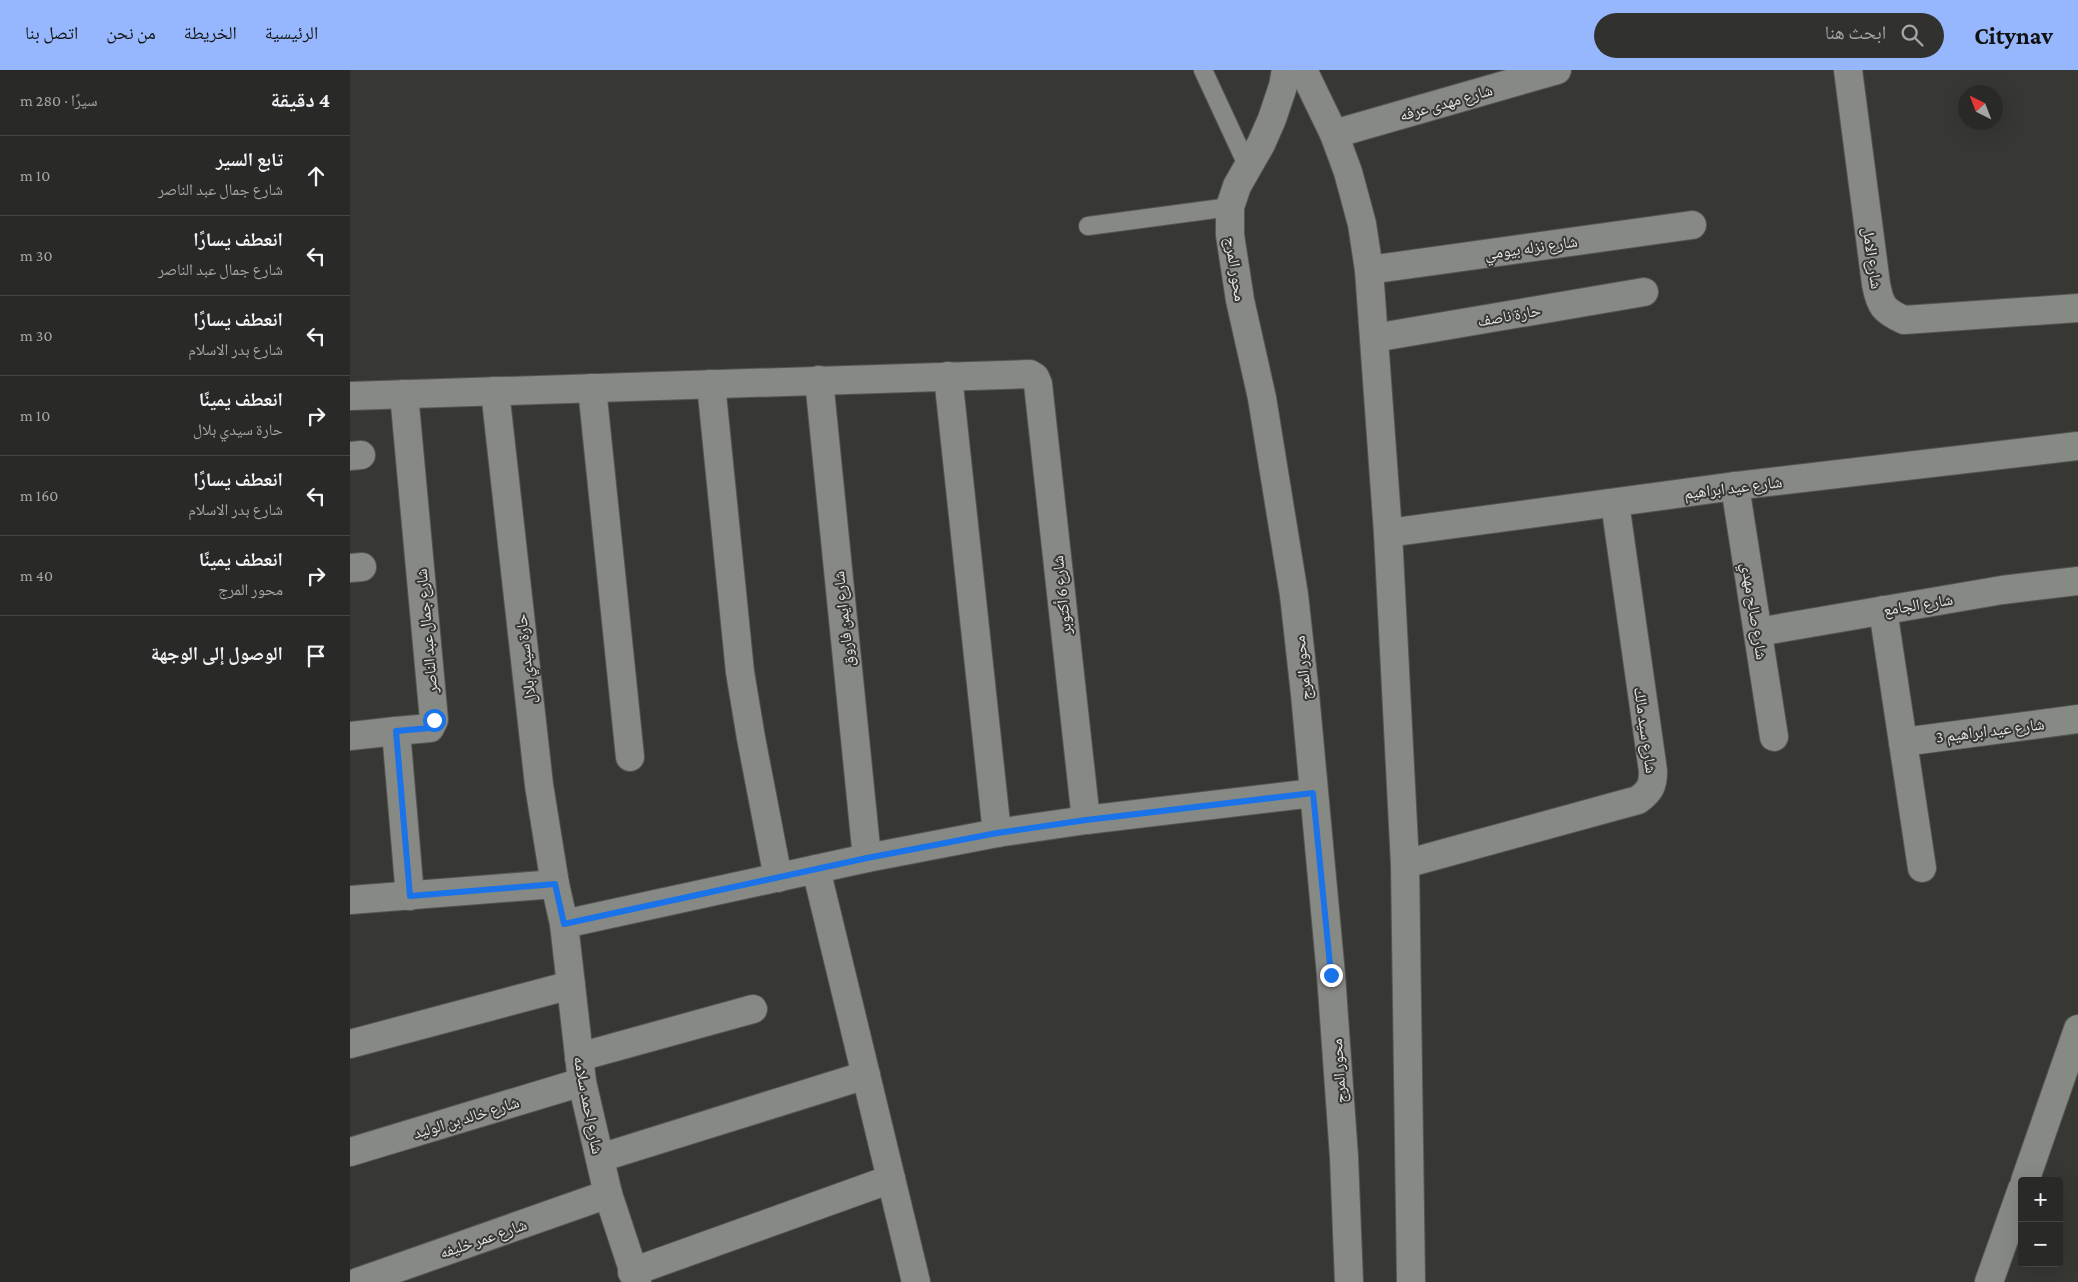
<!DOCTYPE html>
<html lang="ar">
<head>
<meta charset="utf-8">
<style>
	:root { --surface:#292a27; --page:#31322f; --text:#f1f3f6; --muted:#a5a7a7; --line:#454644; --accent:#96b6fd }
	body { margin:0; font-family:"Crimson Pro","Noto Naskh Arabic",serif; background:var(--page); color:var(--text); direction:rtl }
	.controls { position:absolute; right:15px; bottom:15px; display:grid; overflow:hidden; border-radius:5px; box-shadow:0 5px 20px #0002 }
	.controls button { width:45px; height:45px; display:grid; place-items:center; padding:0; border:0; border-bottom:1px solid var(--line); background:var(--surface); color:var(--text); font:25px sans-serif }
	.compass { position:absolute; left:1608px; top:15px; width:45px; height:45px; border-radius:50%; background:var(--surface); box-shadow:0 5px 20px #0002; rotate:318deg }
	.stop { position:absolute; width:15px; height:15px; margin:-11px; border:4px solid #1a73e8; border-radius:50%; background:#fff }
	.stop.end { background:#1a73e8; border-color:#fff; box-shadow:0 1px 5px #0008 }
	.list { margin:0; padding:0; list-style:none }
	h2 { display:flex; justify-content:space-between; align-items:center; height:65px; margin:0; padding:0 20px; font-size:21px }
	h2 small { font-size:16px; font-weight:400; color:var(--muted) }
	.list li { display:grid; grid-template-columns:32px 1fr auto; gap:15px; align-items:center; box-sizing:border-box; height:80px; padding:0 20px; border-top:1px solid var(--line) }
	.list b { display:block; font-size:19px; white-space:nowrap }
	.list p { margin:0; font-size:16px; white-space:nowrap; color:var(--muted) }
	.list em { font-size:16px; font-style:normal; color:var(--muted) }
	.icon { flex:none; width:28px; height:28px; fill:none; stroke:currentColor; stroke-width:2; stroke-linecap:round; stroke-linejoin:round }
	.map { position:relative; flex:none; width:1728px; height:1212px; overflow:hidden; direction:ltr }
	header { display:flex; align-items:center; gap:30px; box-sizing:border-box; height:70px; padding:0 25px; background:var(--accent); color:#111 }
	header strong { font-size:24px }
	nav { display:flex; gap:28px; margin-inline-start:auto; font-size:18px }
	.search { width:350px; height:45px; background:var(--page); display:flex; align-items:center; gap:12px; box-sizing:border-box; padding:0 18px; border-radius:28px; color:var(--muted); font-size:19px }
	main { display:flex }
	aside { flex:1; background:var(--surface) }
	.map>svg:first-child { display:block }
	.lines { fill:none; stroke-linecap:round; stroke-linejoin:round }
	.service-casing { stroke:#555654; stroke-width:20 }
	.minor-casing { stroke:#555654; stroke-width:30 }
	.secondary-casing { stroke:#555654; stroke-width:30 }
	.service { stroke:#878984; stroke-width:18 }
	.minor { stroke:#878984; stroke-width:28 }
	.secondary { stroke:#878984; stroke-width:28 }
	.route { stroke:#1a73e8; stroke-width:6 }
	.labels { text-anchor:middle; stroke-width:4; stroke-linejoin:round; paint-order:stroke }
	.street-label { font-size:16px; fill:#e4e5e3; stroke:#373834 }
</style>
</head>
<body>
<header>
<strong>Citynav</strong>
<div class="search"><svg class="icon" aria-label="search" viewBox="0 0 24 24"><circle cx="10" cy="10" r="6"/><path d="M15 15l6 6"/></svg>ابحث هنا</div>
<nav><a>الرئيسية</a><a>الخريطة</a><a>من نحن</a><a>اتصل بنا</a></nav>
</header>
<main>
<div class="map">
<svg width="1728" height="1212" viewBox="0 0 1728 1212">
	<rect width="100%" height="100%" fill="#373834"/>
	<g class="lines">
		<!-- service casing -->
		<g class="service-casing">
			<g id="service">
				<polyline points="853,0 898,97"/>
				<polyline points="738,156 880,137"/>
			</g>
		</g>
		<!-- minor casing -->
		<g class="minor-casing">
			<g id="minor">
				<path d="M 1498,0 L 1526,214 C 1530,236 1534,241 1554,250 L 1728,238"/>
				<polyline points="984,64 1207,0"/>
				<polyline points="1019,200 1342,155"/>
				<polyline points="1024,268 1294,222"/>
				<polyline points="598,306 647,763"/>
				<polyline points="469,310 517,788"/>
				<polyline points="361,314 390,602 401,668 428,808"/>
				<polyline points="242,318 280,687"/>
				<polyline points="145,321 189,715 205,814 214,854 232,1012 258,1124 287,1212"/>
				<polyline points="54,324 84,650 80,658 46,661 60,826"/>
				<polyline points="0,326 680,304 685,307 688,314 736,750"/>
				<polyline points="0,386 11,385"/>
				<polyline points="1385,416 1424,667"/>
				<polyline points="1038,463 1385,416 1728,376"/>
				<polyline points="0,498 12,497"/>
				<polyline points="1533,540 1572,798"/>
				<polyline points="1408,562 1652,520 1728,511"/>
				<polyline points="0,666 46,661"/>
				<polyline points="1553,672 1728,649"/>
				<path d="M 1055,794 L 1288,730 C 1300,721 1303,716 1303,701 L 1265,433"/>
				<polyline points="466,799 566,1212"/>
				<polyline points="0,830 205,814"/>
				<polyline points="214,854 517,788 647,763 736,750 963,723"/>
				<polyline points="0,974 221,915"/>
				<polyline points="229,987 403,939"/>
				<polyline points="0,1082 232,1012"/>
				<polyline points="250,1088 516,1005"/>
				<polyline points="1675,1111 1728,959"/>
				<polyline points="282,1202 541,1109"/>
				<polyline points="8,1212 258,1124"/>
				<polyline points="1639,1212 1672,1119"/>
			</g>
		</g>
		<!-- secondary casing -->
		<g class="secondary-casing">
			<g id="secondary">
				<polyline points="936,0 933,16 922,49 911,74 887,116 880,137 880,165 890,230 912,328 944,525 955,624 981,905 994,1087 999,1212"/>
				<polyline points="953,0 984,64 998,102 1012,154 1019,200 1038,463 1055,794 1061,1212"/>
			</g>
		</g>
		<!-- service -->
		<use href="#service" class="service"/>
		<!-- minor -->
		<use href="#minor" class="minor"/>
		<!-- secondary -->
		<use href="#secondary" class="secondary"/>
	</g>
	<g class="lines">
		<!-- route -->
		<polyline class="route" points="84,650 80,658 46,661 60,826 205,814 214,854 517,788 647,763 736,750 963,723 981,905"/>
	</g>
	<g class="labels">
		<!-- street labels -->
		<g class="street-label">
			<text transform="translate(1096 32) rotate(-16)" y="6">شارع مهدى عرفه</text>
			<text transform="translate(1181 177) rotate(-8)" y="6">شارع نزله بيومي</text>
			<text transform="translate(1523 188) rotate(82)" y="6">شارع الامل</text>
			<text transform="translate(886 199) rotate(81)" y="6">محور المرج</text>
			<text transform="translate(1159 245) rotate(-10)" y="6">حارة ناصف</text>
			<text transform="translate(1383 417) rotate(-7)" y="6">شارع عيد ابراهيم</text>
			<text transform="translate(711 525) rotate(-96)" y="6">شارع 6 أكتوبر</text>
			<text transform="translate(1568 534) rotate(-9)" y="6">شارع الجامع</text>
			<text transform="translate(1405 541) rotate(81)" y="6">شارع صالح مهدي</text>
			<text transform="translate(493 549) rotate(-96)" y="6">شارع ايمن فاروق</text>
			<text transform="translate(76 561) rotate(-95)" y="6">شارع جمال عبد الناصر</text>
			<text transform="translate(175 589) rotate(-96)" y="6">حارة سيدي بلال</text>
			<text transform="translate(952 598) rotate(-96)" y="6">محور المرج</text>
			<text transform="translate(1296 660) rotate(82)" y="6">شارع سيد مالك</text>
			<text transform="translate(1640 660) rotate(-7)" y="6">شارع عيد ابراهيم 3</text>
			<text transform="translate(988 1001) rotate(-94)" y="6">محور المرج</text>
			<text transform="translate(239 1035) rotate(79)" y="6">شارع احمد سلامه</text>
			<text transform="translate(116 1047) rotate(-17)" y="6">شارع خالد بن الوليد</text>
			<text transform="translate(133 1168) rotate(-19)" y="6">شارع عمر خليفه</text>
		</g>
	</g>
</svg>
<div class="controls">
<button>+</button>
<button>−</button>
</div>
<svg class="compass" viewBox="-18 -18 36 36"><path d="M0-13l5 13h-10z" fill="#e53935"/><path d="M0 13l5-13h-10z" fill="#a5a7a7"/></svg>
<div class="stop" style="left:84px;top:650px"></div>
<div class="stop end" style="left:981px;top:905px"></div>
</div>
<aside>
<h2>4 دقيقة<small>سيرًا · 280 m</small></h2>
<ul class="list">
<li><svg class="icon" aria-label="ahead" viewBox="0 0 24 24"><path d="M12 20V5M6 11l6-6 6 6"/></svg><div><b>تابع السير</b><p>شارع جمال عبد الناصر</p></div><em>10 m</em></li>
<li><svg class="icon" aria-label="left" viewBox="0 0 24 24"><path d="M17 20v-9H6M10 6l-5 5 5 5"/></svg><div><b>انعطف يسارًا</b><p>شارع جمال عبد الناصر</p></div><em>30 m</em></li>
<li><svg class="icon" aria-label="left" viewBox="0 0 24 24"><path d="M17 20v-9H6M10 6l-5 5 5 5"/></svg><div><b>انعطف يسارًا</b><p>شارع بدر الاسلام</p></div><em>30 m</em></li>
<li><svg class="icon" aria-label="right" viewBox="0 0 24 24"><path d="M7 20v-9h11M14 6l5 5-5 5"/></svg><div><b>انعطف يمينًا</b><p>حارة سيدي بلال</p></div><em>10 m</em></li>
<li><svg class="icon" aria-label="left" viewBox="0 0 24 24"><path d="M17 20v-9H6M10 6l-5 5 5 5"/></svg><div><b>انعطف يسارًا</b><p>شارع بدر الاسلام</p></div><em>160 m</em></li>
<li><svg class="icon" aria-label="right" viewBox="0 0 24 24"><path d="M7 20v-9h11M14 6l5 5-5 5"/></svg><div><b>انعطف يمينًا</b><p>محور المرج</p></div><em>40 m</em></li>
<li><svg class="icon" aria-label="arrive" viewBox="0 0 24 24"><path d="M6 21V4h12l-3 4 3 4H6"/></svg><div><b>الوصول إلى الوجهة</b></div></li>
</ul>
</aside>
</main>
</body>
</html>
